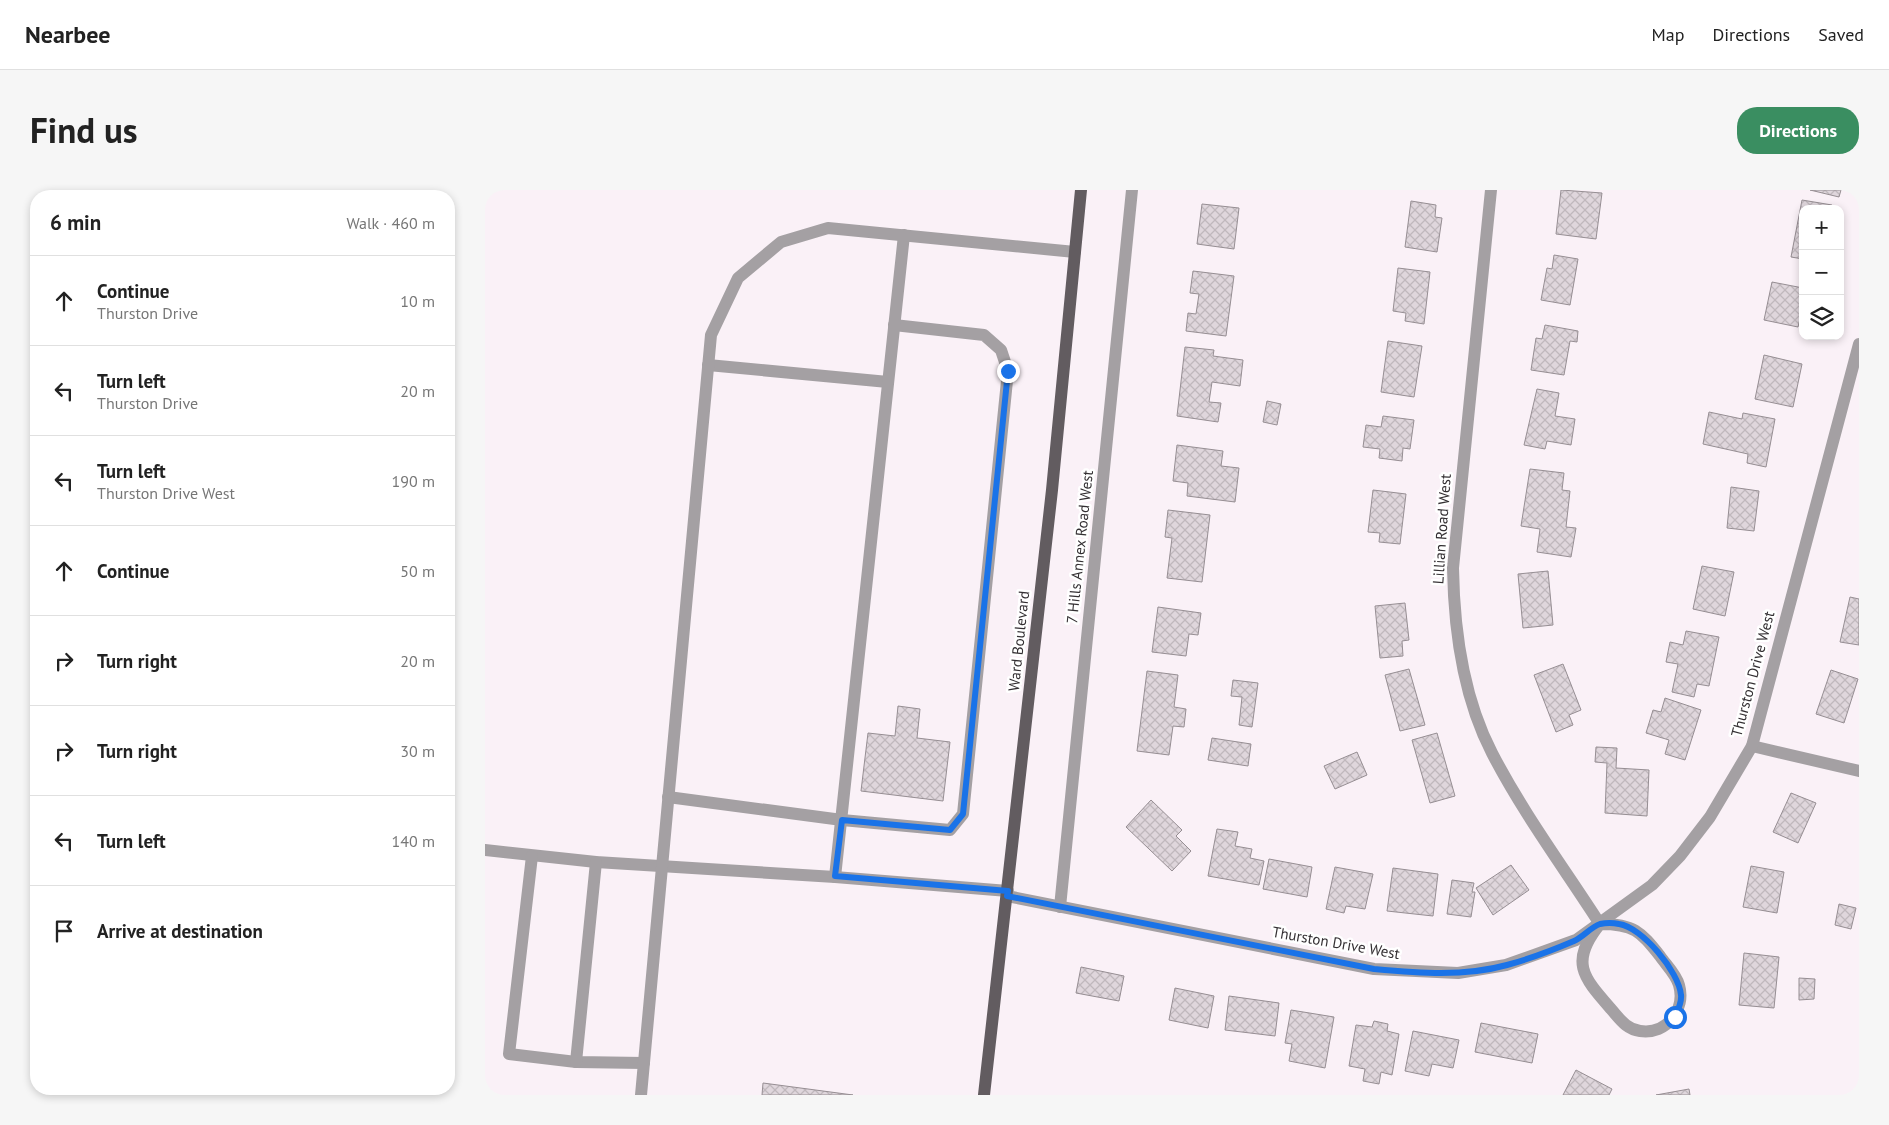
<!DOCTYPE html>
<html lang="en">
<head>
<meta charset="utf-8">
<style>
	:root { --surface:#fff; --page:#f6f6f6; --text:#222; --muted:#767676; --line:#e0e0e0; --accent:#3a8e61 }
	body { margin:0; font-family:"PT Sans",sans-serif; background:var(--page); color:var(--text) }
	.controls { position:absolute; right:15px; top:15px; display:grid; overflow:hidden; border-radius:10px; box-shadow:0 2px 8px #0003 }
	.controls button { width:45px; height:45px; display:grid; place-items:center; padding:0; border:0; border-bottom:1px solid var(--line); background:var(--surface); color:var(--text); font:25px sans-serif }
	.stop { position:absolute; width:15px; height:15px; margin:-11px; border:4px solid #1a73e8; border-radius:50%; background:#fff }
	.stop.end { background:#1a73e8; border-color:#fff; box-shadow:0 1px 5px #0008 }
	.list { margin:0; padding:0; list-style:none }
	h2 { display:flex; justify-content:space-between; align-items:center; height:65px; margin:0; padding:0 20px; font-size:21px }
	h2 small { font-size:16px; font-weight:400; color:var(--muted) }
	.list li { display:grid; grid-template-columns:32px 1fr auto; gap:15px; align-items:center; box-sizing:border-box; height:90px; padding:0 20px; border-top:1px solid var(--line) }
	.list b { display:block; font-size:19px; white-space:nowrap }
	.list p { margin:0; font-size:16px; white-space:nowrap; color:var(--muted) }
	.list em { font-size:16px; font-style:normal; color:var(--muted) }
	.icon { flex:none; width:28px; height:28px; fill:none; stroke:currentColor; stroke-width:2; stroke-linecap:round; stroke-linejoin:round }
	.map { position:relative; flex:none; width:1374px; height:905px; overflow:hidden; border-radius:20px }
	header { display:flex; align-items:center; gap:30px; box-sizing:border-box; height:70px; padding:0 25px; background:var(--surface); border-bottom:1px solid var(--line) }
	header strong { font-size:24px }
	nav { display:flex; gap:28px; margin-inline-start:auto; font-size:18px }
	.intro { display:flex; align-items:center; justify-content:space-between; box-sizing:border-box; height:120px; padding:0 30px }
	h1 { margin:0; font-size:35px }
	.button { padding:12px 22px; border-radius:20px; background:var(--accent); color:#fff; font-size:18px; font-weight:700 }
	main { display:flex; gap:30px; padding:0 30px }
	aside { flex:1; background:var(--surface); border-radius:20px; box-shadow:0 2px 8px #0003 }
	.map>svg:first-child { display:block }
	.building { fill:url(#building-cross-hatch); stroke:#968e93 }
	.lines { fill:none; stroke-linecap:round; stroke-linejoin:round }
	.minor { stroke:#a4a0a3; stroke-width:12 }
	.major { stroke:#625c60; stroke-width:12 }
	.route { stroke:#1a73e8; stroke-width:6 }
	.labels { text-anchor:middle; stroke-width:5; stroke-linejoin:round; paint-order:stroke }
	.street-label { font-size:15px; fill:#332f32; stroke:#fff }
</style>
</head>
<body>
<header>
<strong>Nearbee</strong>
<nav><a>Map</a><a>Directions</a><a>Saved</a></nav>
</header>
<div class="intro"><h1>Find us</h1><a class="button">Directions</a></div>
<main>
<aside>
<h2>6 min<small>Walk · 460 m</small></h2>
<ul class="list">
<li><svg class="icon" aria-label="ahead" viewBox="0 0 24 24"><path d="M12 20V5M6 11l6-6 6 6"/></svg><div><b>Continue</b><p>Thurston Drive</p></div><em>10 m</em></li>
<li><svg class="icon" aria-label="left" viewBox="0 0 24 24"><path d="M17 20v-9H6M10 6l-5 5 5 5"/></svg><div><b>Turn left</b><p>Thurston Drive</p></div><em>20 m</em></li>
<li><svg class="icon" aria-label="left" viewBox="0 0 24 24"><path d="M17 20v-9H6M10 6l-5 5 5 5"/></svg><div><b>Turn left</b><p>Thurston Drive West</p></div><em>190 m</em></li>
<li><svg class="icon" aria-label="ahead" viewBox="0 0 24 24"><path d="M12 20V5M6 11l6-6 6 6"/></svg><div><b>Continue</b></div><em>50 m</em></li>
<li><svg class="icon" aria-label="right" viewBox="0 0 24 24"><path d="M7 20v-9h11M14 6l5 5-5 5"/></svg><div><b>Turn right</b></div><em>20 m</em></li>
<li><svg class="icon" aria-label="right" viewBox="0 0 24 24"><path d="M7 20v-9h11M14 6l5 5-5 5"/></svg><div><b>Turn right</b></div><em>30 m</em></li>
<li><svg class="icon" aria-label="left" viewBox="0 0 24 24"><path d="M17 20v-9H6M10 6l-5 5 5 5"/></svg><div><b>Turn left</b></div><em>140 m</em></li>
<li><svg class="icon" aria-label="arrive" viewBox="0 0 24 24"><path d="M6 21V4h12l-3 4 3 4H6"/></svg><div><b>Arrive at destination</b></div></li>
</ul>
</aside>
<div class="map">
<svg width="1374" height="905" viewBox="0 0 1374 905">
	<defs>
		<pattern id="building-cross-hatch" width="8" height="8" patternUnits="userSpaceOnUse" patternTransform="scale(1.25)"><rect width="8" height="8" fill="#dfd6dc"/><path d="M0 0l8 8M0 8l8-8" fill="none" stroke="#c0b8bd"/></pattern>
	</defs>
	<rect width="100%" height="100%" fill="#faf1f7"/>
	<!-- building -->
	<g class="building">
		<polygon points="1076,0 1117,3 1111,49 1071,44"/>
		<polygon points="1325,0 1356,0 1354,7"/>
		<polygon points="1317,10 1347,15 1346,19 1318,19 1318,69 1306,67"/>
		<polygon points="926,11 951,15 950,27 957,28 952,62 920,57"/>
		<polygon points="717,14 754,18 749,59 712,54"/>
		<polygon points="1069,65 1093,69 1085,115 1056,110 1062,78 1067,79"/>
		<polygon points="913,78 945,82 939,134 920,131 921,123 908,121"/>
		<polygon points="708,81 749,86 741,146 701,141 703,123 711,124 714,104 705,103"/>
		<polygon points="1287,92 1318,98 1318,116 1313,137 1279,130"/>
		<polygon points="1060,135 1093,141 1092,152 1085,151 1079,185 1046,180 1051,148 1057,149"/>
		<polygon points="903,151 937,156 929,207 896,202"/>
		<polygon points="700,157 729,160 728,166 758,170 755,196 727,192 724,212 736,213 733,232 692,226"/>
		<polygon points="1279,165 1317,174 1308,217 1270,209"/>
		<polygon points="1052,199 1074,203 1070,226 1090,229 1086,255 1062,251 1060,259 1039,255"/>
		<polygon points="782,211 796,214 792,235 778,232"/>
		<polygon points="1224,222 1257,229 1258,223 1290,229 1281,277 1262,273 1263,264 1218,254"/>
		<polygon points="898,226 929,230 925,259 918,258 917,271 894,268 895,259 878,257 881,235 896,237"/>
		<polygon points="692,255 738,261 736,276 754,278 750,312 702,306 703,293 688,291"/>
		<polygon points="1045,279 1079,283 1077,300 1085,301 1081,337 1091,338 1086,367 1052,362 1055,339 1036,336"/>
		<polygon points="1246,297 1274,301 1269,341 1242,338"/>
		<polygon points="888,300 921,304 915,354 894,352 895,343 883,342"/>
		<polygon points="683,320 725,325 717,392 682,388 687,348 680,347"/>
		<polygon points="1217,376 1249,382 1240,426 1208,419"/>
		<polygon points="1063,381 1068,435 1038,438 1033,384"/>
		<polygon points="1365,407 1374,409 1374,455 1355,452"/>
		<polygon points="920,413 924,450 917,451 918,466 895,468 890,416"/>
		<polygon points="673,417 716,423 713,445 704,444 701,466 667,462"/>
		<polygon points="1201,441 1234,447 1224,496 1212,494 1209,507 1187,502 1193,474 1181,472 1185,452 1198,455"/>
		<polygon points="1078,474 1096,520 1084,525 1088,535 1071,542 1049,485"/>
		<polygon points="924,479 940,535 915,541 900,485"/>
		<polygon points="1346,480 1373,489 1359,533 1331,524"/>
		<polygon points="662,481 693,485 689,517 701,519 699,537 688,536 684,565 652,561"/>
		<polygon points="748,490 773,493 767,537 754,535 757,507 746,506"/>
		<polygon points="1180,508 1216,520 1200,570 1180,564 1184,550 1161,543 1168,520 1176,522"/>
		<polygon points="413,516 435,519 432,548 465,552 458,611 376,601 383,543 410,546"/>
		<polygon points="952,543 970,606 945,613 927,550"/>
		<polygon points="727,548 766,554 763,576 723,570"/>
		<polygon points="1111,557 1132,558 1131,578 1164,580 1162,626 1120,623 1122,573 1110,572"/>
		<polygon points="872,562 882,585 850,599 839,576"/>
		<polygon points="1306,603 1331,613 1313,653 1288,642"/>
		<polygon points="666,610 697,640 691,646 706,661 687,681 641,637"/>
		<polygon points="732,639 753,642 750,656 767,659 765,668 779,671 774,695 723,686"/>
		<polygon points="784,669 827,677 822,707 778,699"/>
		<polygon points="1026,675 1044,700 1008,725 991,698"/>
		<polygon points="1266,676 1299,682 1292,723 1258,717"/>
		<polygon points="850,677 888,684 880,719 861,716 859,723 841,719"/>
		<polygon points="908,678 953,684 948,726 902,721"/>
		<polygon points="967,690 989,693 987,702 990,702 986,727 962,724"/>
		<polygon points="1354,714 1371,718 1366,739 1350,735"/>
		<polygon points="1259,763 1294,767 1289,818 1254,815"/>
		<polygon points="596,777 639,786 634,811 591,803"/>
		<polygon points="1314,788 1330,789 1329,809 1314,810"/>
		<polygon points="690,798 729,806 723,838 684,830"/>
		<polygon points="744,806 794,813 790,846 740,840"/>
		<polygon points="806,820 849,827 840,878 804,871 807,854 800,853"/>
		<polygon points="889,831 903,834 902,841 914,844 907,885 896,882 894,894 878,891 880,879 864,876 871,835 887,837"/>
		<polygon points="996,833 1053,844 1047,873 990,862"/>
		<polygon points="928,841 974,850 968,878 947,874 944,886 920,881"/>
		<polygon points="1091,880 1127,899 1124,905 1078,905"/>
		<polygon points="278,893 368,905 277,905"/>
		<polygon points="1204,899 1205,905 1171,905"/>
	</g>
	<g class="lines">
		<!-- minor -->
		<g class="minor">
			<path d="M 1006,0 L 968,378 C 969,441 978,507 1007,563 C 1038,623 1079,678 1115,734"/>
			<polyline points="223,175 403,192"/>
			<polyline points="1267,556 1374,581"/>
			<polyline points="183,607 357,630 465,640 478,624 523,181 516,160 499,145 409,135"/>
			<polyline points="0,660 111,672 350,687 523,701"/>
			<polyline points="47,666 24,864 91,872 159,873"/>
			<polyline points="350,687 419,45"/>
			<polyline points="522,706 889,779 973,783 1021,775 1091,750 1167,695 1195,666 1225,627 1267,556 1374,154"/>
			<polyline points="575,717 647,0"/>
			<path d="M 1115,734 C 1149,734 1155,741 1175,766 C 1181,775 1191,784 1194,795 C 1201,819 1182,845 1155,841 C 1141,839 1135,829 1126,819 C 1098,787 1084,772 1115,734 Z"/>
			<polyline points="91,872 111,672"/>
			<polyline points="156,905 226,145 253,88 296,52 343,38 590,62"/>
		</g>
		<!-- major -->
		<polyline class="major" points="499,905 567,300 596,0"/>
	</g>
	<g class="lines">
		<!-- route -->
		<path class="route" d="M 523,181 L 478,624 L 465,640 L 357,630 L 350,686 L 523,701 L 522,706 L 889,779 C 933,783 979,787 1022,775 C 1044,769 1068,760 1089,751 C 1098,747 1106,737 1115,734 C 1120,733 1129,733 1134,734 C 1157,737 1194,782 1196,805 C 1197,812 1193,820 1190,827"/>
	</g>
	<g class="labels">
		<!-- street labels -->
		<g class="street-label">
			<text transform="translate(957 339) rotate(-86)" y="5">Lillian Road West</text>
			<text transform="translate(595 357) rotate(-84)" y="5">7 Hills Annex Road West</text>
			<text transform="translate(534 451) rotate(-84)" y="5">Ward Boulevard</text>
			<text transform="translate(1268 484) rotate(-75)" y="5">Thurston Drive West</text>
			<text transform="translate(851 753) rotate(10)" y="5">Thurston Drive West</text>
		</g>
	</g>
</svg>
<div class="controls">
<button>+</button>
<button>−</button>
<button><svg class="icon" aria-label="layers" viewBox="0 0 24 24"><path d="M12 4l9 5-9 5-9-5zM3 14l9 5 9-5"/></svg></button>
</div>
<div class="stop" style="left:1190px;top:827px"></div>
<div class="stop end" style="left:523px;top:181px"></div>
</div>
</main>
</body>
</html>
